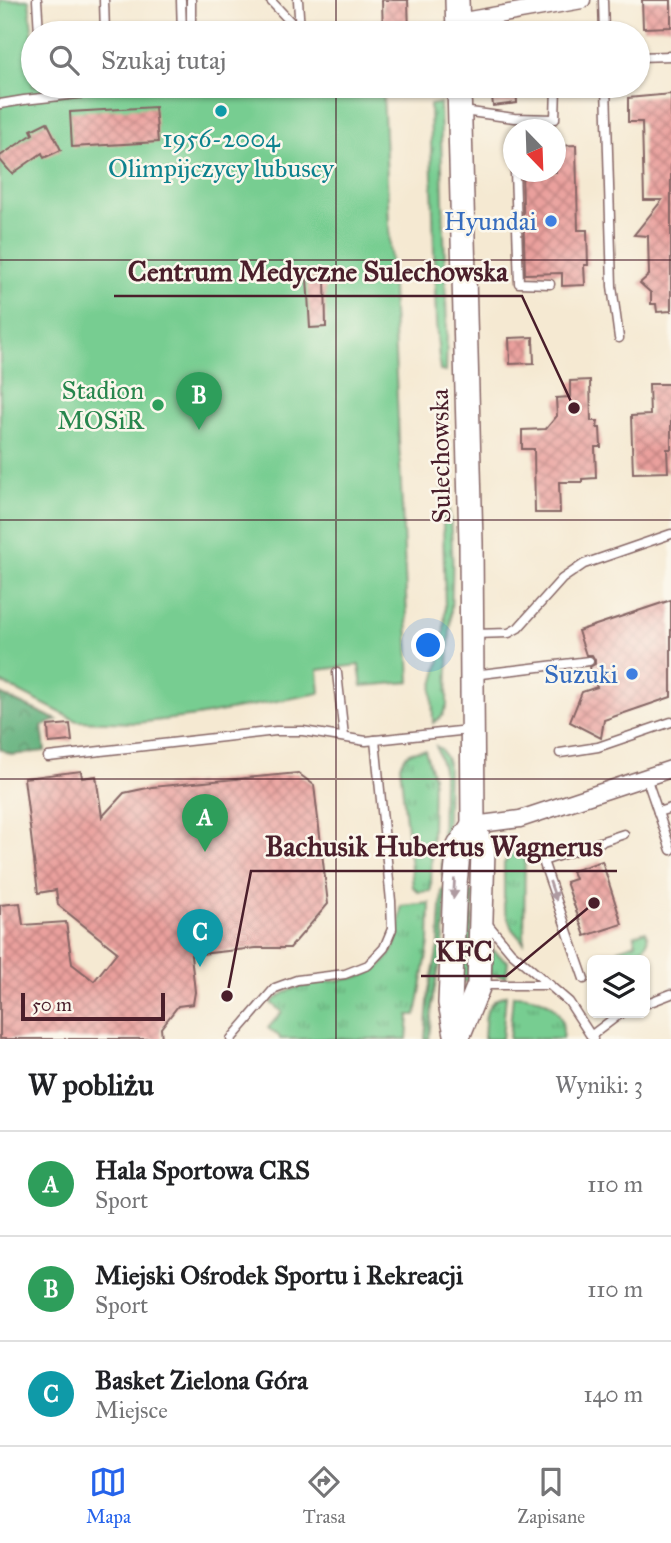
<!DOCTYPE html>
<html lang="pl">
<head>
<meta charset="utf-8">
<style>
	:root { --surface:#fff; --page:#f6f6f6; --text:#202124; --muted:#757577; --line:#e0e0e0; --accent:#2563eb }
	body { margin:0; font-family:"IM FELL Great Primer",serif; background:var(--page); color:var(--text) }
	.controls { position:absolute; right:21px; bottom:21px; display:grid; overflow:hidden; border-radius:10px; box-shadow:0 2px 5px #0004 }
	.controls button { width:63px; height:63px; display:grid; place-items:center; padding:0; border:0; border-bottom:2px solid var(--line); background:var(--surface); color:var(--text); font:35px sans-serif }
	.compass { position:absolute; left:503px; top:119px; width:63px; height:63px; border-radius:50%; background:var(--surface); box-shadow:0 2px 5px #0004; rotate:157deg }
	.scale { position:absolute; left:21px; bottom:18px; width:144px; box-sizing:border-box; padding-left:7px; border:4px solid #4a1f2b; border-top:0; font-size:19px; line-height:24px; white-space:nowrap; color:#4a1f2b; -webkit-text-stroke:5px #fbf7ec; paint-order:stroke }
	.you { position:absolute; left:429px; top:646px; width:24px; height:24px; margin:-18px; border:5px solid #fff; border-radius:50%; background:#1a73e8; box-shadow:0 0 0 10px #1a73e833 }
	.badge { display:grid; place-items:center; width:46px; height:46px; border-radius:50%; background:var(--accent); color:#fff; font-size:23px; font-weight:700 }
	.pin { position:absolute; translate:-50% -58px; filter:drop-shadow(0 2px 4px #0008) }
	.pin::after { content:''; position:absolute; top:37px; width:24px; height:21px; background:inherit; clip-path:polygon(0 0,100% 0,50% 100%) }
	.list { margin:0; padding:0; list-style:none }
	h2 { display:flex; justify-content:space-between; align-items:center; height:91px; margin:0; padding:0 28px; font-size:30px }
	h2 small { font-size:23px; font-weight:400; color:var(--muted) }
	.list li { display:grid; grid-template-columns:46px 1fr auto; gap:21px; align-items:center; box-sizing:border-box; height:105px; padding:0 28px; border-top:2px solid var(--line) }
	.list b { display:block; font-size:26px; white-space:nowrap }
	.list p { margin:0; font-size:23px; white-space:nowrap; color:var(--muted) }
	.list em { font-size:23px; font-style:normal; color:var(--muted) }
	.icon { flex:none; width:38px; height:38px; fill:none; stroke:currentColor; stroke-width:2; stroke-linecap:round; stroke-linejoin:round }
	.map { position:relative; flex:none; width:671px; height:1039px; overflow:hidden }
	.search { position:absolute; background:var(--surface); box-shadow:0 2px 5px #0004; left:21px; right:21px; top:21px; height:77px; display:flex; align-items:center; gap:18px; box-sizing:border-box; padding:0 24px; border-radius:38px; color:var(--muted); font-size:26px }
	.sheet { height:406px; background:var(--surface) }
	nav { display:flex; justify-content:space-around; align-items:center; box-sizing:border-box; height:98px; border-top:2px solid var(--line); background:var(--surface); font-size:19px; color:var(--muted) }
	nav a { display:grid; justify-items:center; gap:4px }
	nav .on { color:var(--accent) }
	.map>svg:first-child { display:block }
	.grass { fill:url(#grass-tufts); stroke:#60765e; stroke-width:2 }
	.forest { fill:url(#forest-crowns); stroke:#566853; stroke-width:2 }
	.pitch { fill:#77cd91; stroke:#60765e; stroke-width:2 }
	.building { fill:url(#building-cross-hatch) }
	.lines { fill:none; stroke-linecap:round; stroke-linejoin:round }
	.lane-casing { stroke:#866665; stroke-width:11 }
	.street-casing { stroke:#866665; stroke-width:19 }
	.secondary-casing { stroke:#866665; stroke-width:26 }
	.lane { stroke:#fff; stroke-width:8 }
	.street { stroke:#fff; stroke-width:16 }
	.secondary { stroke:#fff; stroke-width:23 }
	.oneway { fill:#ae9aa0 }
	.grid { fill:none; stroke:#4a1f2b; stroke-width:2; stroke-opacity:0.55 }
	.culture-dot { fill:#0f9aa8; stroke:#fbf7ec; stroke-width:2.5 }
	.shop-dot { fill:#3f7fe0; stroke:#fbf7ec; stroke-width:2.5 }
	.leisure-dot { fill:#2e9e5b; stroke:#fbf7ec; stroke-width:2.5 }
	.labels { text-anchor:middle; stroke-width:5; stroke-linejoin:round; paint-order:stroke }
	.culture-label { font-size:26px; fill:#0d838f; stroke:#fbf7ec }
	.shop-label { font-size:26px; fill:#366cbe; stroke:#fbf7ec; text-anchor:end }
	.leisure-label { font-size:26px; fill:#27864d; stroke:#fbf7ec; text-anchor:end }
	.street-label { font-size:26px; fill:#4a1f2b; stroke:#fbf7ec }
	.leader { fill:none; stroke:#4a1f2b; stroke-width:2.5 }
	.callout-dot { fill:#4a1f2b; stroke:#fbf7ec; stroke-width:2.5 }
	.callout-label { font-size:28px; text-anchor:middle; font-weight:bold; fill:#4a1f2b; stroke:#fbf7ec; stroke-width:5; stroke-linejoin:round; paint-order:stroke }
</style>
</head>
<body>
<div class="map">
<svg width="671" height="1039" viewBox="0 0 671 1039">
	<defs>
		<pattern id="grass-tufts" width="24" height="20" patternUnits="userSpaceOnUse" patternTransform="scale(1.75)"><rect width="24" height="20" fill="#77cd91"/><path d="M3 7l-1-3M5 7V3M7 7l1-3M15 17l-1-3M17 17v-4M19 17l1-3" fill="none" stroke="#64a677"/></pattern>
		<pattern id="forest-crowns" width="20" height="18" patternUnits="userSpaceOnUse" patternTransform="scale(1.75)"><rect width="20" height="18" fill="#61b07b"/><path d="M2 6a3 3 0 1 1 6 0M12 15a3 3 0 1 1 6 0" fill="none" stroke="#528f65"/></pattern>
		<pattern id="building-cross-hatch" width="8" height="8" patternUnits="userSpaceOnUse" patternTransform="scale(1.75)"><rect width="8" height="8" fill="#eaa09d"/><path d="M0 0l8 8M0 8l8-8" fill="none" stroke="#c08280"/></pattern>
	</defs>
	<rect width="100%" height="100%" fill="#fbf7ec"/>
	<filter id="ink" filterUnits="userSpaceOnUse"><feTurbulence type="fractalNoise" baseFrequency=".0143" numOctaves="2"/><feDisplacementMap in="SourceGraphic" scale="14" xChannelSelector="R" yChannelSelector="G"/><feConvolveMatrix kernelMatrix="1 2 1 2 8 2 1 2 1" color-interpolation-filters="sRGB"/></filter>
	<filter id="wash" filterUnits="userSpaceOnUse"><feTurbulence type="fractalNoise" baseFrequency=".00686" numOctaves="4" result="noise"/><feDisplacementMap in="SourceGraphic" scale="28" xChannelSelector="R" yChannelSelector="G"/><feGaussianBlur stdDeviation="1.57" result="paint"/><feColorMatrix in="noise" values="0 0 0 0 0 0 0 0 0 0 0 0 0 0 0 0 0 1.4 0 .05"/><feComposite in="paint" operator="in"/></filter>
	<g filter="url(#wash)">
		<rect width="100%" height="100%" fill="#f5e9d2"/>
		<!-- grass -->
		<g class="grass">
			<polygon points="440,103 447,331 446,372 440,371 436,323 430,105"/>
			<path d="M 444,482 C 461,556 447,630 447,705 L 442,716 L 433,723 L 432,689 L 443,648 L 445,610 L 442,483 Z"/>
			<polygon points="436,746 441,749 448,762 446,876 444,877 442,875 443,769"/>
			<path d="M 425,750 L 433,776 L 431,891 L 418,892 L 413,887 L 400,765 C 406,752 411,751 425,750 Z"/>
			<polygon points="525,847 524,943 512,929 504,907 504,863 512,852"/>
			<polygon points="446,889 443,948 433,996 429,1039 425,1039 429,990 439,944 442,890"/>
			<polygon points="465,892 474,892 469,980 461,983"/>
			<path d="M 430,903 L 429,943 L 416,1015 L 409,1015 L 407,1039 L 280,1039 L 279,1036 L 268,1028 L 282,1012 L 271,1003 C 316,959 399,1013 401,906 Z"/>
			<path d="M 646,931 C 653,950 636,952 621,957 L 618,949 L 636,943 L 634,935 Z"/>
			<polygon points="491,949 508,962 506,977 489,974"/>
			<path d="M 506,995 L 502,1039 L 484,1039 C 486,1017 482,1003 506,995 Z"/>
			<path d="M 513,995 C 540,995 568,1006 562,1039 L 509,1039 Z"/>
		</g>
		<!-- forest -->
		<polygon class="forest" points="0,694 57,720 42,726 45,751 12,755 0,749"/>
		<!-- pitch -->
		<polygon class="pitch" points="0,0 29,0 33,40 33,86 292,86 294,95 383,92 410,682 362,686 359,665 318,670 320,693 197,716 137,723 77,721 0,682"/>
		<g id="blocks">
			<!-- building -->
			<g class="building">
				<polygon points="382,0 408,0 409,33 383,33"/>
				<polygon points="642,0 671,0 671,27 643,28"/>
				<polygon points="491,86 516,86 517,103 493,106"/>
				<polygon points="671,94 671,311 657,312 656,304 651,304 651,293 640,283 649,275 648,236 634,235 662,200 644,200 642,122 628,122 628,98"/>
				<polygon points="155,107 158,142 72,147 70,112"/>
				<polygon points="47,122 61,150 44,158 42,153 12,174 0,160 0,156 33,134 31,130"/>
				<polygon points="576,145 578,230 587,230 588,265 584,265 585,285 562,286 562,273 525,274 522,172 556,172 556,146"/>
				<polygon points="325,277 326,327 310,328 307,278"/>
				<polygon points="533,337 534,363 510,364 509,338"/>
				<polygon points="590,380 591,421 598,421 597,428 600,428 601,447 595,447 596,478 582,479 582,482 559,482 560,513 535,513 534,449 522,449 522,430 546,429 557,416 556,398 570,397 570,381"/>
				<polygon points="649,384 671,384 671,449 667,449 668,472 633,473 631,416 650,415"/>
				<polygon points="671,600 671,697 604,720 601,738 570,722 582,692 597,687 590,667 595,664 595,660 592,655 586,655 578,631"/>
				<polygon points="70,724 72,741 49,743 48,726"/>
				<polygon points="81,771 82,778 96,776 102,817 124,793 152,787 298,773 314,785 328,904 290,948 256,948 191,955 195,992 193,1004 178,1006 161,1028 162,1039 0,1039 0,905 20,903 23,925 66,922 72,964 94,981 117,952 58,905 56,890 38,893 24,778"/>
				<polygon points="602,861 622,924 585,936 566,882 575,879 572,871"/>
			</g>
		</g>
	</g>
	<g filter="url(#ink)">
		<use href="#blocks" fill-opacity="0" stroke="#866665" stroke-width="2"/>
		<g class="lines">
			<!-- lane casing -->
			<g class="lane-casing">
				<g id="lane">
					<polyline points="37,0 39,33"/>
					<polyline points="104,0 105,33"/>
					<polyline points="181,0 182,33"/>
					<polyline points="191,0 191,27 203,33"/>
					<polyline points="270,0 300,32"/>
					<polyline points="298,0 300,31"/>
					<polyline points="603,0 604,33"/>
					<polyline points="224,33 300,32"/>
					<polyline points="638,57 671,56"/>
					<polyline points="606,86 612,286 619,338"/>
					<polyline points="0,104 24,100 150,86"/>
					<polyline points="463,111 514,118 555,119 556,86"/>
					<polyline points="515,172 519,283 550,284"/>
					<polyline points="474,634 509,633 518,628 562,579 584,564 671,534"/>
					<polyline points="337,673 344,736"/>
					<polyline points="473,675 589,661"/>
					<polyline points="560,753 598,747 671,722"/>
					<polyline points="48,757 276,731 303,731 366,741 469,730"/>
					<polyline points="646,777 671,850"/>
					<polyline points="658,812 671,808"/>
					<polyline points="486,922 511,952 569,1002 593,1039"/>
					<polyline points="584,979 543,861 624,834"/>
					<polyline points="483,985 550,985"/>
					<polyline points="645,1004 671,994"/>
					<polyline points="592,1035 621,1013"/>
					<polyline points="231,1039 275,988 297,980 345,974 368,965 384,948 392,929 391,901 375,740"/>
				</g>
			</g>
			<!-- street casing -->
			<g class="street-casing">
				<g id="street">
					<polyline points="458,22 582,0"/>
					<polyline points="473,825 520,819 671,769"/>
				</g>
			</g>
			<!-- secondary casing -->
			<g class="secondary-casing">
				<g id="secondary">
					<polyline points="457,0 458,33"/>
					<polyline points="457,1039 479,985 483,850 473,825 471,543 459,86"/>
					<polyline points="457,1039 450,1003 455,883 459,846 473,825"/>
				</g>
			</g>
			<!-- lane -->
			<use href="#lane" class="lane"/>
			<!-- street -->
			<use href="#street" class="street"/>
			<!-- secondary -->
			<use href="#secondary" class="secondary"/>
		</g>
		<!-- one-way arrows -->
		<defs><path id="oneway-solid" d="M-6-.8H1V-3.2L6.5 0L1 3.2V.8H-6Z" transform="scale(1.75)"/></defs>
		<g class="oneway">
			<use href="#oneway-solid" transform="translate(454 889) rotate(93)"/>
			<use href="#oneway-solid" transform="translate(553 891) rotate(71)"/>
		</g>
	</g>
	<!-- grid -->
	<path class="grid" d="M 336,0 L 336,33M 336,86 L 336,1039M 0,260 L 671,260M 0,520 L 671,520M 0,779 L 671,779"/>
	<!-- markers -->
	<circle class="culture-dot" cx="221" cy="111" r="7"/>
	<g class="shop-dot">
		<circle cx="551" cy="221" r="7"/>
		<circle cx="632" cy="674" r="7"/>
	</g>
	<circle class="leisure-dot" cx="158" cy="405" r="7"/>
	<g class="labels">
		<!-- culture labels -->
		<g class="culture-label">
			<text x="221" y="147">1956-2004<tspan x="221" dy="30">Olimpijczycy lubuscy</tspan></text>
		</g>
		<!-- shop labels -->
		<g class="shop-label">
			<text x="537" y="230">Hyundai</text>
			<text x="618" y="683">Suzuki</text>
		</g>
		<!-- leisure labels -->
		<g class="leisure-label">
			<text x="144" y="399">Stadion<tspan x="144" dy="30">MOSiR</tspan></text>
		</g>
		<!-- street labels -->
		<g class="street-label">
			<text transform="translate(440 456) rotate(-91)" y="9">Sulechowska</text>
		</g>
	</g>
	<!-- callouts -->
	<path class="leader" d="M574 408L522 296H114M227 996L251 871H617M594 903L506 976H421"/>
	<g class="callout-dot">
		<circle cx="574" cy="408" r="7"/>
		<circle cx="227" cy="996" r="7"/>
		<circle cx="594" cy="903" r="7"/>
	</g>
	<g class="callout-label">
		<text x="318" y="281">Centrum Medyczne Sulechowska</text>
		<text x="434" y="856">Bachusik Hubertus Wagnerus</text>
		<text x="464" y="961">KFC</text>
	</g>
</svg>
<div class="controls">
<button><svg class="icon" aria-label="layers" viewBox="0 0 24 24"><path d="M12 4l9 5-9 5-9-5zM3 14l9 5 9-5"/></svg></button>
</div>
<svg class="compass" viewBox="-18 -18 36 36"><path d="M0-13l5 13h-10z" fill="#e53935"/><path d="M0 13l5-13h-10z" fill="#757577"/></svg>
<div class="scale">50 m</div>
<div class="you"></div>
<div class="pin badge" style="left:205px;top:852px;background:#2e9e5b">A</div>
<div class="pin badge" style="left:199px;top:430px;background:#2e9e5b">B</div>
<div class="pin badge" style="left:200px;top:967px;background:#0f9aa8">C</div>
<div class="search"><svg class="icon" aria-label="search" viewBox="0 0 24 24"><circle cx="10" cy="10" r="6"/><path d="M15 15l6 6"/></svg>Szukaj tutaj</div>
</div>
<section class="sheet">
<h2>W pobliżu<small>Wyniki: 3</small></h2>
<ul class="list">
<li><span class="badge" style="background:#2e9e5b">A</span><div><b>Hala Sportowa CRS</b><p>Sport</p></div><em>110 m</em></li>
<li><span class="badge" style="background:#2e9e5b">B</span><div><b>Miejski Ośrodek Sportu i Rekreacji</b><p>Sport</p></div><em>110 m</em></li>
<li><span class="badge" style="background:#0f9aa8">C</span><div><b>Basket Zielona Góra</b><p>Miejsce</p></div><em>140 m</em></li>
</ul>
</section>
<nav>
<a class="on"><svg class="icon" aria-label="map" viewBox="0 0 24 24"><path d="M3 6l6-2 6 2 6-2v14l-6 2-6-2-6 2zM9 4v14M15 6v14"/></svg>Mapa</a>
<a><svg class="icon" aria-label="directions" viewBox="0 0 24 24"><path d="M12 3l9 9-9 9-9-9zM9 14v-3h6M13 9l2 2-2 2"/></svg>Trasa</a>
<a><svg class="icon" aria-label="saved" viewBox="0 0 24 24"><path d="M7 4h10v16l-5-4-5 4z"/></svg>Zapisane</a>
</nav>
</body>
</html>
